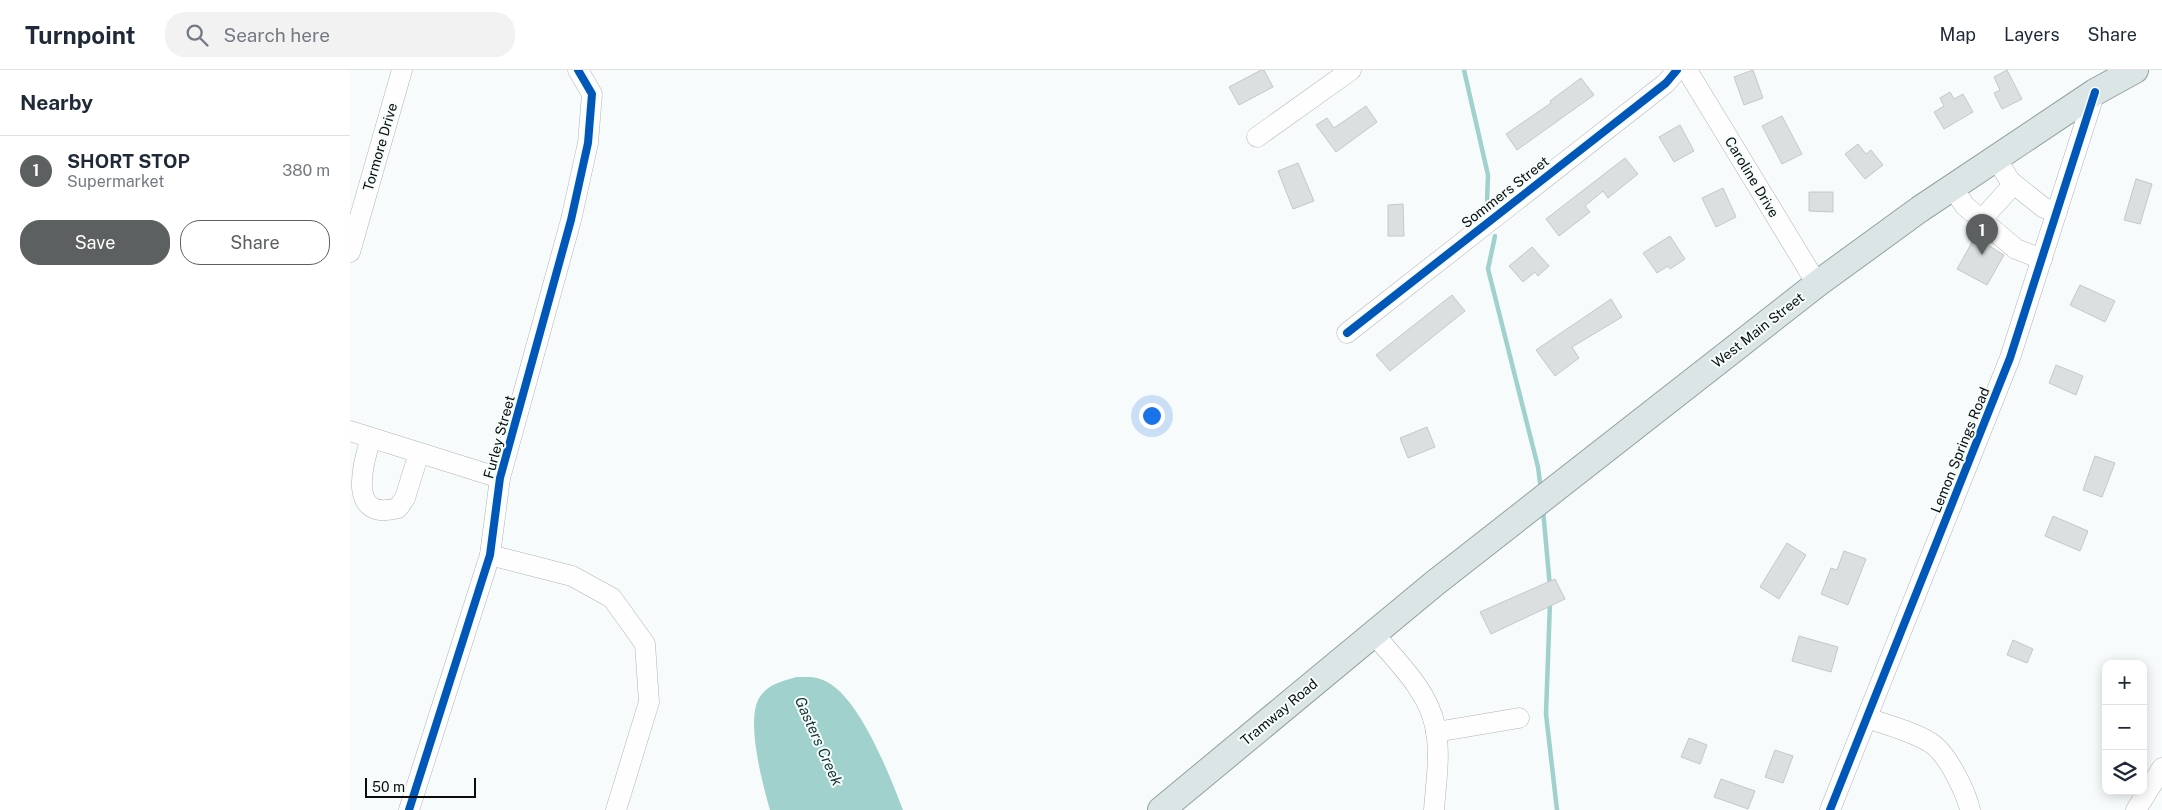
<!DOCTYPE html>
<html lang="en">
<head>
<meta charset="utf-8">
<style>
	:root { --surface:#fff; --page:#f2f2f3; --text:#1f2937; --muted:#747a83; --line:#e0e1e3; --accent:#5d6060 }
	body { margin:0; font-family:"Public Sans",sans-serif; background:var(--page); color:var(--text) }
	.controls { position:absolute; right:15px; bottom:15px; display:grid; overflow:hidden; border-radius:10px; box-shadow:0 2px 12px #0003 }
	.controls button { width:45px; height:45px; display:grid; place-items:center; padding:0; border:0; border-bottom:1px solid var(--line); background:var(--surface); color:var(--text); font:25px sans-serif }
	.scale { position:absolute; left:15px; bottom:12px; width:111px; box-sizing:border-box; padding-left:5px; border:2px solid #0a0d0c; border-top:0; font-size:14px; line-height:18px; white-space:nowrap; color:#0a0d0c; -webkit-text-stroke:4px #f5fdfc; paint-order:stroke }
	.you { position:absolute; left:801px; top:345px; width:18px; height:18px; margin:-12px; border:4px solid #fff; border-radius:50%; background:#1a73e8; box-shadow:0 0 0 8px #1a73e833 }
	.badge { display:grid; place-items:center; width:32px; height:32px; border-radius:50%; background:var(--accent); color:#fff; font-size:16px; font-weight:700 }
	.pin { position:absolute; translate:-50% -41px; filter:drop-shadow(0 1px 2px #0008) }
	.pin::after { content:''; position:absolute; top:26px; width:18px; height:15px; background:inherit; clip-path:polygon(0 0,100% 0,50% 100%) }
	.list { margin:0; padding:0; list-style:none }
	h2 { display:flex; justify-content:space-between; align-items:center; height:65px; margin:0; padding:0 20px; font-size:21px }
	h2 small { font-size:16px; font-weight:400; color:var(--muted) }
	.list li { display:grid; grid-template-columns:32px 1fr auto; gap:15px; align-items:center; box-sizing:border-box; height:70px; padding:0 20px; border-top:1px solid var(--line) }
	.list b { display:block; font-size:19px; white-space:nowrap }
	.list p { margin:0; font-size:16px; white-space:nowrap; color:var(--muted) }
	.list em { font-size:16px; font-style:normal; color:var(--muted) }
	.actions { display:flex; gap:10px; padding:15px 20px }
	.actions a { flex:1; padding:11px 0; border:1px solid var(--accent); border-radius:20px; text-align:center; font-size:18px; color:var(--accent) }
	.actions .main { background:var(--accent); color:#fff }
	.icon { flex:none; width:28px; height:28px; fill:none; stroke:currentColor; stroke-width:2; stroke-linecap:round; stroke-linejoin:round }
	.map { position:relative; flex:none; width:1812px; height:740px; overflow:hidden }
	header { display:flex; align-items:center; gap:30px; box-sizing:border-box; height:70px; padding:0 25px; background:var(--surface); border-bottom:1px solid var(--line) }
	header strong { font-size:24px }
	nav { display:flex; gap:28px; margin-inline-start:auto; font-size:18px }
	.search { width:350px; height:45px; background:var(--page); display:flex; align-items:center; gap:12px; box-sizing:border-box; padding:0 18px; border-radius:20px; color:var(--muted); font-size:19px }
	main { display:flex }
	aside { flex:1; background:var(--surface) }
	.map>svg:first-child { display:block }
	.water { fill:#a0d1cd }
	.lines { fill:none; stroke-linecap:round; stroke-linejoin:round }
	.stream { stroke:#a0d1cd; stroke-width:4.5 }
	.building { fill:#dcdfdf; stroke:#c5c8c8 }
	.minor-casing { stroke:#b1b5b4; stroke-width:21 }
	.major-casing { stroke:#91a2a1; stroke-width:28 }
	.minor { stroke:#fefefe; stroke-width:20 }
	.major { stroke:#dce5e5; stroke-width:26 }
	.cycleway-casing { stroke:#f5fdfc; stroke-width:11 }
	.cycleway { stroke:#0057b8; stroke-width:8 }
	.labels { text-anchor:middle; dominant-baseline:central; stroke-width:4; stroke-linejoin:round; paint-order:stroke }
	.street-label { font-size:14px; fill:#0a0d0c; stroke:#f5fdfc }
	.water-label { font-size:15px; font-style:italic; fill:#133633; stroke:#f5fdfc }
</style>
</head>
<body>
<header>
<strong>Turnpoint</strong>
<div class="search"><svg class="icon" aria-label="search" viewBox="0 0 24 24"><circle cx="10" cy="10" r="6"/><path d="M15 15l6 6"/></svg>Search here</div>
<nav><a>Map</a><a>Layers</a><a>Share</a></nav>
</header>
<main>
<aside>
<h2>Nearby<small></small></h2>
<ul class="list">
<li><span class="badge">1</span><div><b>SHORT STOP</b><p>Supermarket</p></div><em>380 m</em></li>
</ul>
<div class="actions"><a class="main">Save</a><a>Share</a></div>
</aside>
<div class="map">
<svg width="1812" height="740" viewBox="0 0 1812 740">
	<rect width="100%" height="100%" fill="#f7fbfb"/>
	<path class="water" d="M446,607c9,0 19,-1 27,3 35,13 67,96 80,130h-133c-7,-25 -27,-96 -8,-116 9,-11 22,-13 34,-17z"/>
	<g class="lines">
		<g class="stream">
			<path d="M1114,0l24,105 -1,28"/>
			<path d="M1145,166l-7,33 50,198 3,23"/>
			<path d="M1193,440l7,77"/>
			<path d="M1200,532l-4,112 11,96"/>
		</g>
	</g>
	<g class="building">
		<path d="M911,0h3l9,17 -34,18 -10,-18z"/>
		<path d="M1403,0l10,28 -19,7 -10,-28z"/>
		<path d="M1657,0l15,29 -20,10 -8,-16 6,-3 -6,-13z"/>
		<path d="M1231,8l13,17 -77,55 -11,-16 45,-31 -1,-2z"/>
		<path d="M1600,22l4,7 9,-5 10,18 -29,17 -10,-17 10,-6 -4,-8z"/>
		<path d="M1016,36l11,16 -41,30 -20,-27 11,-7 7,10z"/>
		<path d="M1432,46l20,38 -20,10 -20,-38z"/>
		<path d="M1330,55l14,26 -20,11 -15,-25z"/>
		<path d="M1508,74l8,10 5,-4 12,15 -18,14 -20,-25z"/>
		<path d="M1275,88l13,16 -30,24 -5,-7 -18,15 5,6 -31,24 -13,-17z"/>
		<path d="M948,93l16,38 -21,8 -15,-38z"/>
		<path d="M1786,109l16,5 -12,40 -16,-4z"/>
		<path d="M1373,118l13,29 -20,10 -14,-29z"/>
		<path d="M1459,122h24v20l-24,-1z"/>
		<path d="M1053,134l1,32h-16v-31z"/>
		<path d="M1320,166l15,23 -15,10 -2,-3 -11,7 -14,-20z"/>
		<path d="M1625,167l29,18 -17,30 -30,-16z"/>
		<path d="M1182,177l17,19 -11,10 -3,-4 -12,10 -14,-16z"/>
		<path d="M1730,215l35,16 -10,21 -35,-17z"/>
		<path d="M1102,225l13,16 -75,60 -14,-16z"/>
		<path d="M1261,229l11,18 -50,30 7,11 -24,18 -19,-26z"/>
		<path d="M1706,295l27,11 -7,19 -27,-12z"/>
		<path d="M1077,357l8,20 -27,11 -8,-20z"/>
		<path d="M1745,386l20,7 -13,34 -19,-7z"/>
		<path d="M1703,446l35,15 -8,20 -35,-15z"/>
		<path d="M1437,473l19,12 -27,44 -19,-12z"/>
		<path d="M1494,481l22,8 -18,46 -27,-11 10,-26 6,2z"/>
		<path d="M1205,509l10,20 -74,35 -11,-22z"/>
		<path d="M1449,566l39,11 -7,25 -39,-11z"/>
		<path d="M1663,570l20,9 -6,14 -20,-8z"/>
		<path d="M1339,668l18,7 -7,19 -19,-7z"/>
		<path d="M1425,680l18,6 -10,27 -18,-6z"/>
		<path d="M1371,709l34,12 -7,18 -34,-12z"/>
	</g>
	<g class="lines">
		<defs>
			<g id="minor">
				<path d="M1337,0l130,214"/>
				<path d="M907,67l94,-67"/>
				<path d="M1646,88l14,23 34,27 13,4"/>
				<path d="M1602,117l13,19 51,43 26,10"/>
				<path d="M1631,150l33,-36"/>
				<path d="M0,182l52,-182"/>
				<path d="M997,263l319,-250 11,-13"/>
				<path d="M0,361l150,47"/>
				<path d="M21,368c-11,34 -21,83 27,70l7,-10 14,-45"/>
				<path d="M140,485l82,21 40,22 33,46 4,58 -33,108"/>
				<path d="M1024,564c22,27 54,56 61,92 6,27 1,56 -1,84"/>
				<path d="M1517,648c18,6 54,16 68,28 14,12 31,46 35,64"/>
				<path d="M1086,662l83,-14"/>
				<path d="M59,740l81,-255 10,-77 71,-258 17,-77 4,-49 -14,-24"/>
				<path d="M1480,740l180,-452 85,-266"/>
				<path d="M1786,740l26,-42"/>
			</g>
			<path id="major" d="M811,740l274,-227 382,-299 103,-75 175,-117 40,-22"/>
		</defs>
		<use href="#minor" class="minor-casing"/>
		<use href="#major" class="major-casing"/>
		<use href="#minor" class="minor"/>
		<use href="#major" class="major"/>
		<defs>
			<g id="cycleway">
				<path d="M997,263l319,-250 11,-13"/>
				<path d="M59,740l81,-255 10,-77 71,-258 17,-77 4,-49 -14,-24"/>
				<path d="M1480,740l180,-452 85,-266"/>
			</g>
		</defs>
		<use href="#cycleway" class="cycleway-casing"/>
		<use href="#cycleway" class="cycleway"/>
	</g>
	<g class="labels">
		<g class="street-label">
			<text transform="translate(30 77) rotate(-74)">Tormore Drive</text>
			<text transform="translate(1402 107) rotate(59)">Caroline Drive</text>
			<text transform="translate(1155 122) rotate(-38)">Sommers Street</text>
			<text transform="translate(1408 260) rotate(-38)">West Main Street</text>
			<text transform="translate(149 367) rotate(-75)">Furley Street</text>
			<text transform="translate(1610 380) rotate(-68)">Lemon Springs Road</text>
			<text transform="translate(929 642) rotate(-40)">Tramway Road</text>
		</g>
		<g class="water-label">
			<text transform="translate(469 671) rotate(66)">Gasters Creek</text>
		</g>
	</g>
</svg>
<div class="controls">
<button>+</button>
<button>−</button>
<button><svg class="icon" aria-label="layers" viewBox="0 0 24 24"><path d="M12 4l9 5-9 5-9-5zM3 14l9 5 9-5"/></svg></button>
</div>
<div class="scale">50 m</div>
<div class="you"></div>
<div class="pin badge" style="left:1632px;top:185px">1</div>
</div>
</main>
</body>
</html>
